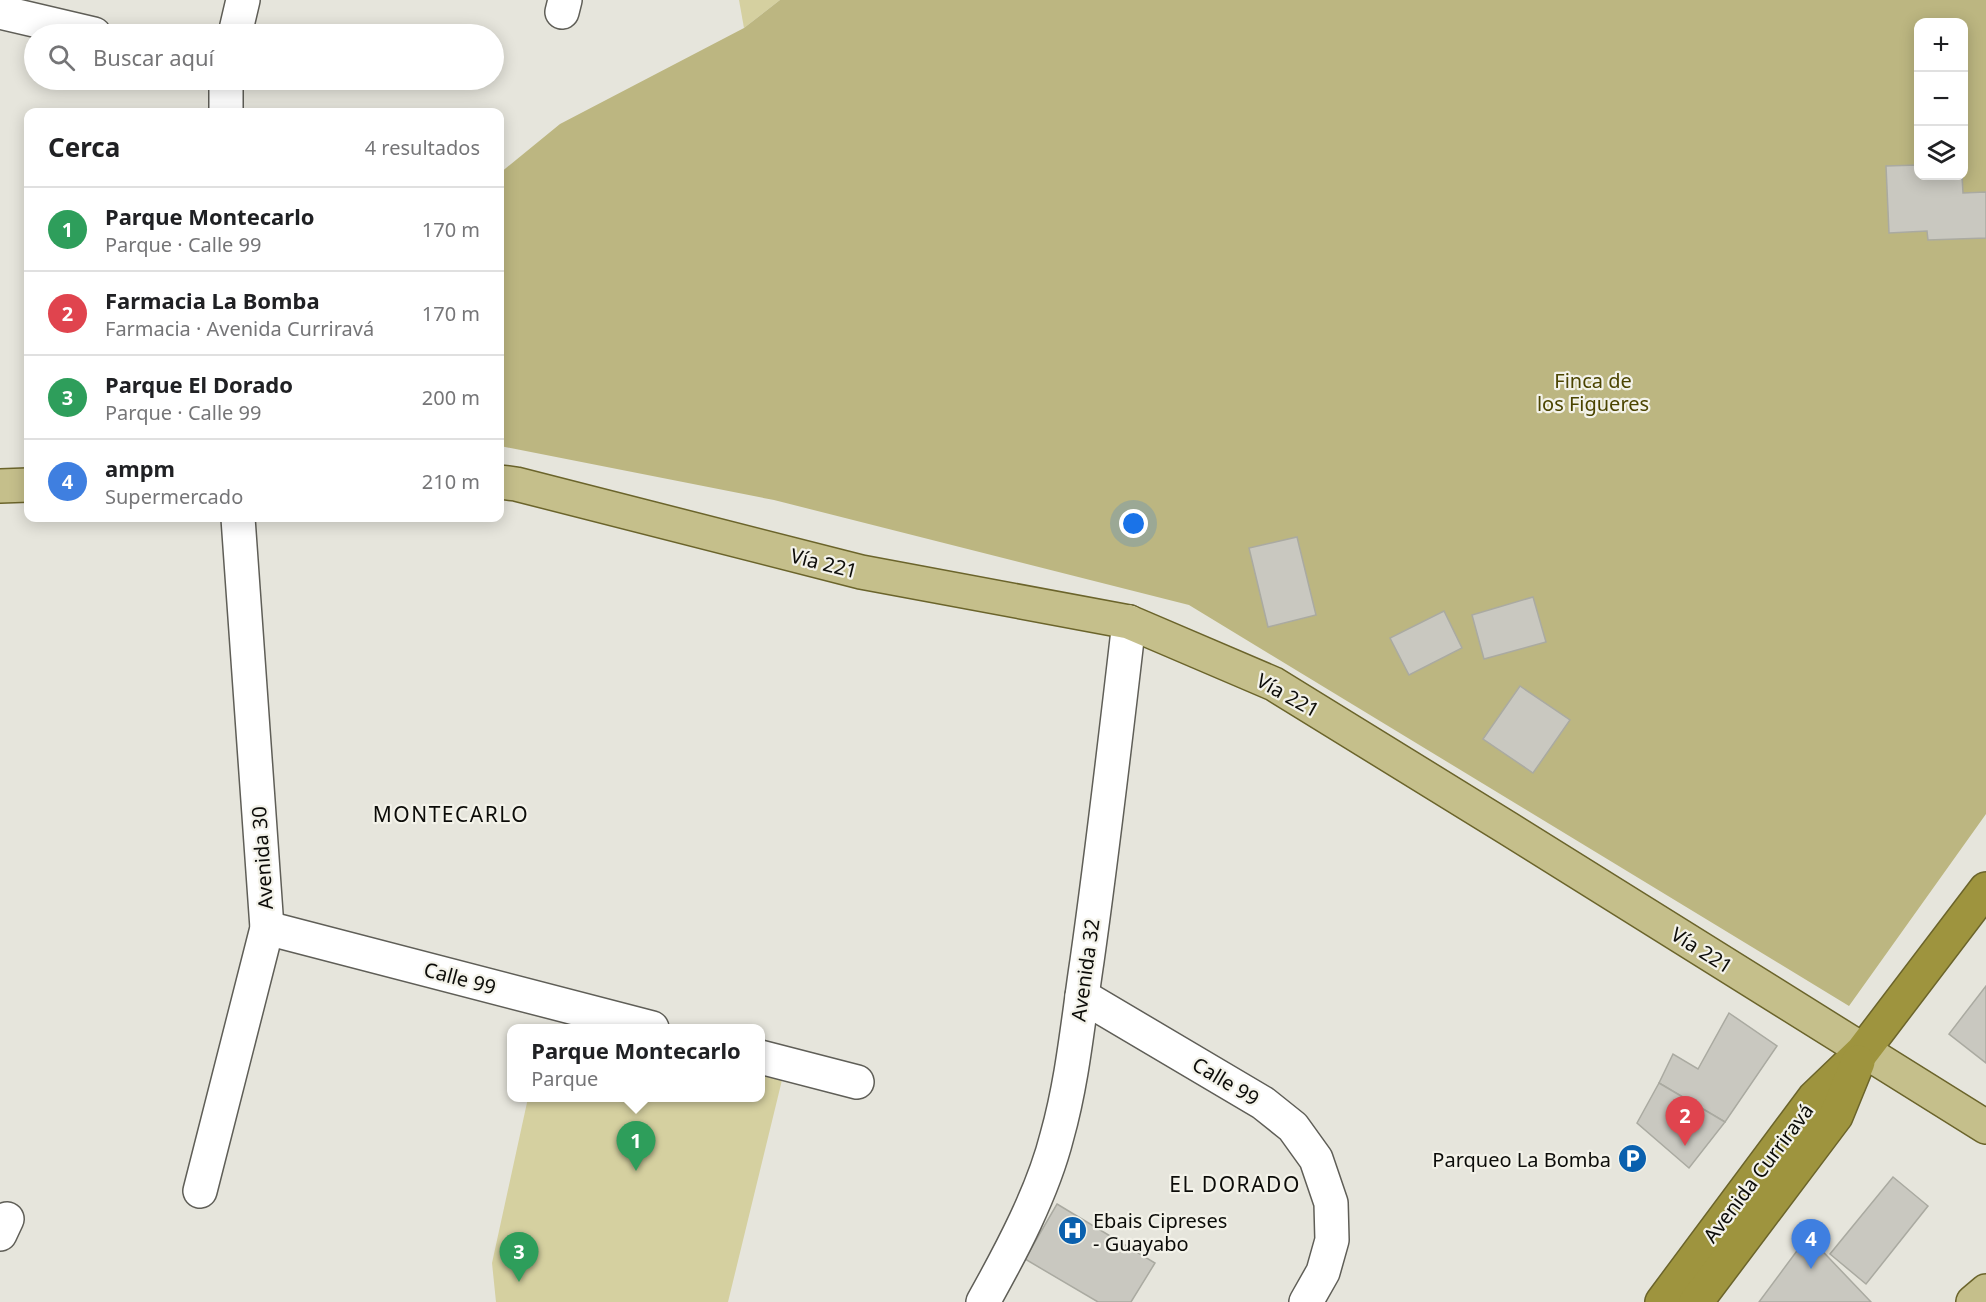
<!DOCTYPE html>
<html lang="es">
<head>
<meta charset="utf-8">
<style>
	:root { --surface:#fff; --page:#f2f2f2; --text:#202124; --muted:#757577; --line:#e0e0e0; --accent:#0a60ae }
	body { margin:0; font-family:"Noto Sans",sans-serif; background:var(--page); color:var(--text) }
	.controls { position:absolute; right:18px; top:18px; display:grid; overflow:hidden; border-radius:12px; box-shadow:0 3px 15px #0003 }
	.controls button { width:54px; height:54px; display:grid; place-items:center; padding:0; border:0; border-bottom:2px solid var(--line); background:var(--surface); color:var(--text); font:30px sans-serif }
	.you { position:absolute; left:1134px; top:524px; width:21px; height:21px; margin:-15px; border:4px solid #fff; border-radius:50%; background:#1a73e8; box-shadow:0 0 0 9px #1a73e833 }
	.badge { display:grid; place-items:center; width:39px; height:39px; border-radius:50%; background:var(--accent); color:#fff; font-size:20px; font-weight:700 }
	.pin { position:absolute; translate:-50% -50px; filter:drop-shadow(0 2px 3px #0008) }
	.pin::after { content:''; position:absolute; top:32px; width:21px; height:18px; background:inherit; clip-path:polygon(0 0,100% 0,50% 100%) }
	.popup { position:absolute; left:507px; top:1024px; width:258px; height:78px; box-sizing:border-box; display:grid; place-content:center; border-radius:12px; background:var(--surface); filter:drop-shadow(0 2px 4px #0005); font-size:20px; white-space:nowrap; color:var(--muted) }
	.popup b { font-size:22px; color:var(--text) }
	.popup::after { content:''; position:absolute; left:50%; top:100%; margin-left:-12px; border:12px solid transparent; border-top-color:var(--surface) }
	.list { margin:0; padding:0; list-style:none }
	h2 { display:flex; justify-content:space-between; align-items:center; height:78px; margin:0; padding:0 24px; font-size:26px }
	h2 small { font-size:20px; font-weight:400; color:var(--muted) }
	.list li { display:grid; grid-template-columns:39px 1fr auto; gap:18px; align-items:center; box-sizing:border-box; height:84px; padding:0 24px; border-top:2px solid var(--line) }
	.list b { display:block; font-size:22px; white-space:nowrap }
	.list p { margin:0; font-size:20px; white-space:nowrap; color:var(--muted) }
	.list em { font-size:20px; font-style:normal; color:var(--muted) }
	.icon { flex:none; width:33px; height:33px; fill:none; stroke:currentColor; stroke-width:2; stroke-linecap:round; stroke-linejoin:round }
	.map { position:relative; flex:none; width:1986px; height:1302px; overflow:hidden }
	.search { position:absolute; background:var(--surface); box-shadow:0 3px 15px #0003; left:24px; top:24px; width:480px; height:66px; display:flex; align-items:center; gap:15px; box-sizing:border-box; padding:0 21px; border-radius:33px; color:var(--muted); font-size:22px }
	.panel { position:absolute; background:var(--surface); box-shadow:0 3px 15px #0003; left:24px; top:108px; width:480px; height:414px; border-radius:12px }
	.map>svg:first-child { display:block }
	.green { fill:#d5d0a0 }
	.forest { fill:#bcb681; fill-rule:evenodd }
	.building { fill:#c9c8c0; stroke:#aaaaa1; stroke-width:1.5 }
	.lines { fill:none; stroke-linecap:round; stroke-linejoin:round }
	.minor-casing { stroke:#5f5e57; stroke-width:36 }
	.major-casing { stroke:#6b642b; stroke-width:36 }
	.highway-casing { stroke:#6b642b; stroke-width:36 }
	.minor { stroke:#fff; stroke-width:33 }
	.major { stroke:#c5bf8b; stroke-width:33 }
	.highway { stroke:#9e943e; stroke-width:33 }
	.labels { text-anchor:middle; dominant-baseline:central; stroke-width:4.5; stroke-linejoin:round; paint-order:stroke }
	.park-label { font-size:20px; fill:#4b4400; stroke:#f3f2e9 }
	.street-label { font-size:20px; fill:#0c0c09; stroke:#f3f2e9 }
	.poi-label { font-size:20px; fill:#0c0c09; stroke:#f3f2e9; text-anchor:end }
	.neighbourhood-label { font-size:21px; letter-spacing:1.5px; fill:#0c0c09; stroke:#f3f2e9 }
</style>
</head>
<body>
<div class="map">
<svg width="1986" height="1302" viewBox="0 0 1986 1302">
	<rect width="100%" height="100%" fill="#e6e5dc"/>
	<g class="green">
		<path d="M739,0h41l-36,28z"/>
		<path d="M761,1074l21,6 -54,222h-232l-4,-39 36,-165h232z"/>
	</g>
	<path class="forest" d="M780,0h1206v814l-137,192 -660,-401 -415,-105 -274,-54v-273l60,-49 184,-96zM1918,22h46v154h-46z"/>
	<g class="building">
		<path d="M1918,165v11h44l1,17 23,-1v46l-58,2 -1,-9 -38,2 -3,-67z"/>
		<path d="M1297,537l19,78 -48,12 -19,-79z"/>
		<path d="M1533,597l13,45 -62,17 -12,-44z"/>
		<path d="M1444,611l18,37 -53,27 -19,-37z"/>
		<path d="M1520,686l50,34 -37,53 -50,-34z"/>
		<path d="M1986,986v77l-37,-29z"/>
		<path d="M1729,1013l48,33 -52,76 -66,-39 14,-29 25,15z"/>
		<path d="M1659,1083l66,39 -36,46 -52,-45z"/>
		<path d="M1893,1177l35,29 -62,78 -36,-30z"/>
		<path d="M1057,1204l98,59 -24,39h-33l-73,-43z"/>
		<path d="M1808,1236l63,66h-112z"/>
	</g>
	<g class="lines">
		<defs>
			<g id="minor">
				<path d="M0,12l94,22"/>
				<path d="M562,12l3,-12"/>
				<path d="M235,34l8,-34"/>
				<path d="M226,112v-32"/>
				<path d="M267,928l385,100"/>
				<path d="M1082,996l181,107 30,24 23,32 15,44 1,37 -9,32 -17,30"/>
				<path d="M760,1057l97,25"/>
				<path d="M200,1191l67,-263 -29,-410"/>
				<path d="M0,1234l7,-15"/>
				<path d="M983,1302c28,-50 60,-110 74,-166 16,-57 21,-116 30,-175 16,-113 29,-226 42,-339"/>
			</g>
			<g id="major">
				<path d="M500,482l16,2 345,88 268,50 145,62 235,145 477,298"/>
				<path d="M0,486l28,-1"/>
				<path d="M1973,1302l13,-11"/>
			</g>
			<g id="highway">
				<path d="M1662,1302l152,-204 48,-46 124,-163"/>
				<path d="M1696,1302l140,-186 22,-54"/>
			</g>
		</defs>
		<use href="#minor" class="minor-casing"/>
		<use href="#major" class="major-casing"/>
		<use href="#highway" class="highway-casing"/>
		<use href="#minor" class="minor"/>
		<use href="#major" class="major"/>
		<use href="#highway" class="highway"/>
	</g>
	<defs>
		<symbol id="parking-disc" viewBox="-11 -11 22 22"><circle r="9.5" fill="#0a60ae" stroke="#f3f2e9"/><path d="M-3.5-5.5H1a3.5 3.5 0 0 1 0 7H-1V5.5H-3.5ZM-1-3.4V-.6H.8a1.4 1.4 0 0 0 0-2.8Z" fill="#fff"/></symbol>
		<symbol id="hospital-disc" viewBox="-11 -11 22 22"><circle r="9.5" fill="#0a60ae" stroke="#f3f2e9"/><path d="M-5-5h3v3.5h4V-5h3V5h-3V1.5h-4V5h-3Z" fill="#fff"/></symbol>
	</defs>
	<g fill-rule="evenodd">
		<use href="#parking-disc" x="1616" y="1142" width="33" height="33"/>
		<use href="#hospital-disc" x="1056" y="1214" width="33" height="33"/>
	</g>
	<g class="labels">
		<g class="park-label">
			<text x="1593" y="380">Finca de<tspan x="1593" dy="23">los Figueres</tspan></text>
		</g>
		<g class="street-label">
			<text transform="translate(824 563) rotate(14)">Vía 221</text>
			<text transform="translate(1288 695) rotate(29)">Vía 221</text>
			<text transform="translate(262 858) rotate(-94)">Avenida 30</text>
			<text transform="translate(1702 950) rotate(32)">Vía 221</text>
			<text transform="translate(1085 970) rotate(-82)">Avenida 32</text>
			<text transform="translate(460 978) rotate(15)">Calle 99</text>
			<text transform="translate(1226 1081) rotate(31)">Calle 99</text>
			<text transform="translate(1758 1173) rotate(-53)">Avenida Curriravá</text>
		</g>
		<g class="poi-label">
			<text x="1611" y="1159">Parqueo La Bomba</text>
			<text x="1093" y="1220" text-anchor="start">Ebais Cipreses<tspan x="1093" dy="23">- Guayabo</tspan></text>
		</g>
		<g class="neighbourhood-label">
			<text x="451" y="814">MONTECARLO</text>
			<text x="1235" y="1184">EL DORADO</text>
		</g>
	</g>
</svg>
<div class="controls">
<button>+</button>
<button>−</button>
<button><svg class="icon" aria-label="layers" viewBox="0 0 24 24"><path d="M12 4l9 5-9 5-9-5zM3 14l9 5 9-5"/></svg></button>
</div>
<div class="you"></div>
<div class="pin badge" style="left:636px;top:1171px;background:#2e9e5b">1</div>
<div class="popup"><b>Parque Montecarlo</b>Parque</div>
<div class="pin badge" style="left:1685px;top:1146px;background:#e0444e">2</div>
<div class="pin badge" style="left:519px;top:1282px;background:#2e9e5b">3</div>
<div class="pin badge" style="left:1811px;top:1269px;background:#3f7fe0">4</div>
<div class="search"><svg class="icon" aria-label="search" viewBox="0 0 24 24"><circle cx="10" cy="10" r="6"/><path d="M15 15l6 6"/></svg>Buscar aquí</div>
<section class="panel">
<h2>Cerca<small>4 resultados</small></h2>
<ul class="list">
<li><span class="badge" style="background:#2e9e5b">1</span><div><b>Parque Montecarlo</b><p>Parque · Calle 99</p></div><em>170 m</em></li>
<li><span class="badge" style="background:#e0444e">2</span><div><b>Farmacia La Bomba</b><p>Farmacia · Avenida Curriravá</p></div><em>170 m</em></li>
<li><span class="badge" style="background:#2e9e5b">3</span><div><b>Parque El Dorado</b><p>Parque · Calle 99</p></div><em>200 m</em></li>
<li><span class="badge" style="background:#3f7fe0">4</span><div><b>ampm</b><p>Supermercado</p></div><em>210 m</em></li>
</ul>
</section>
</div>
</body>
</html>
